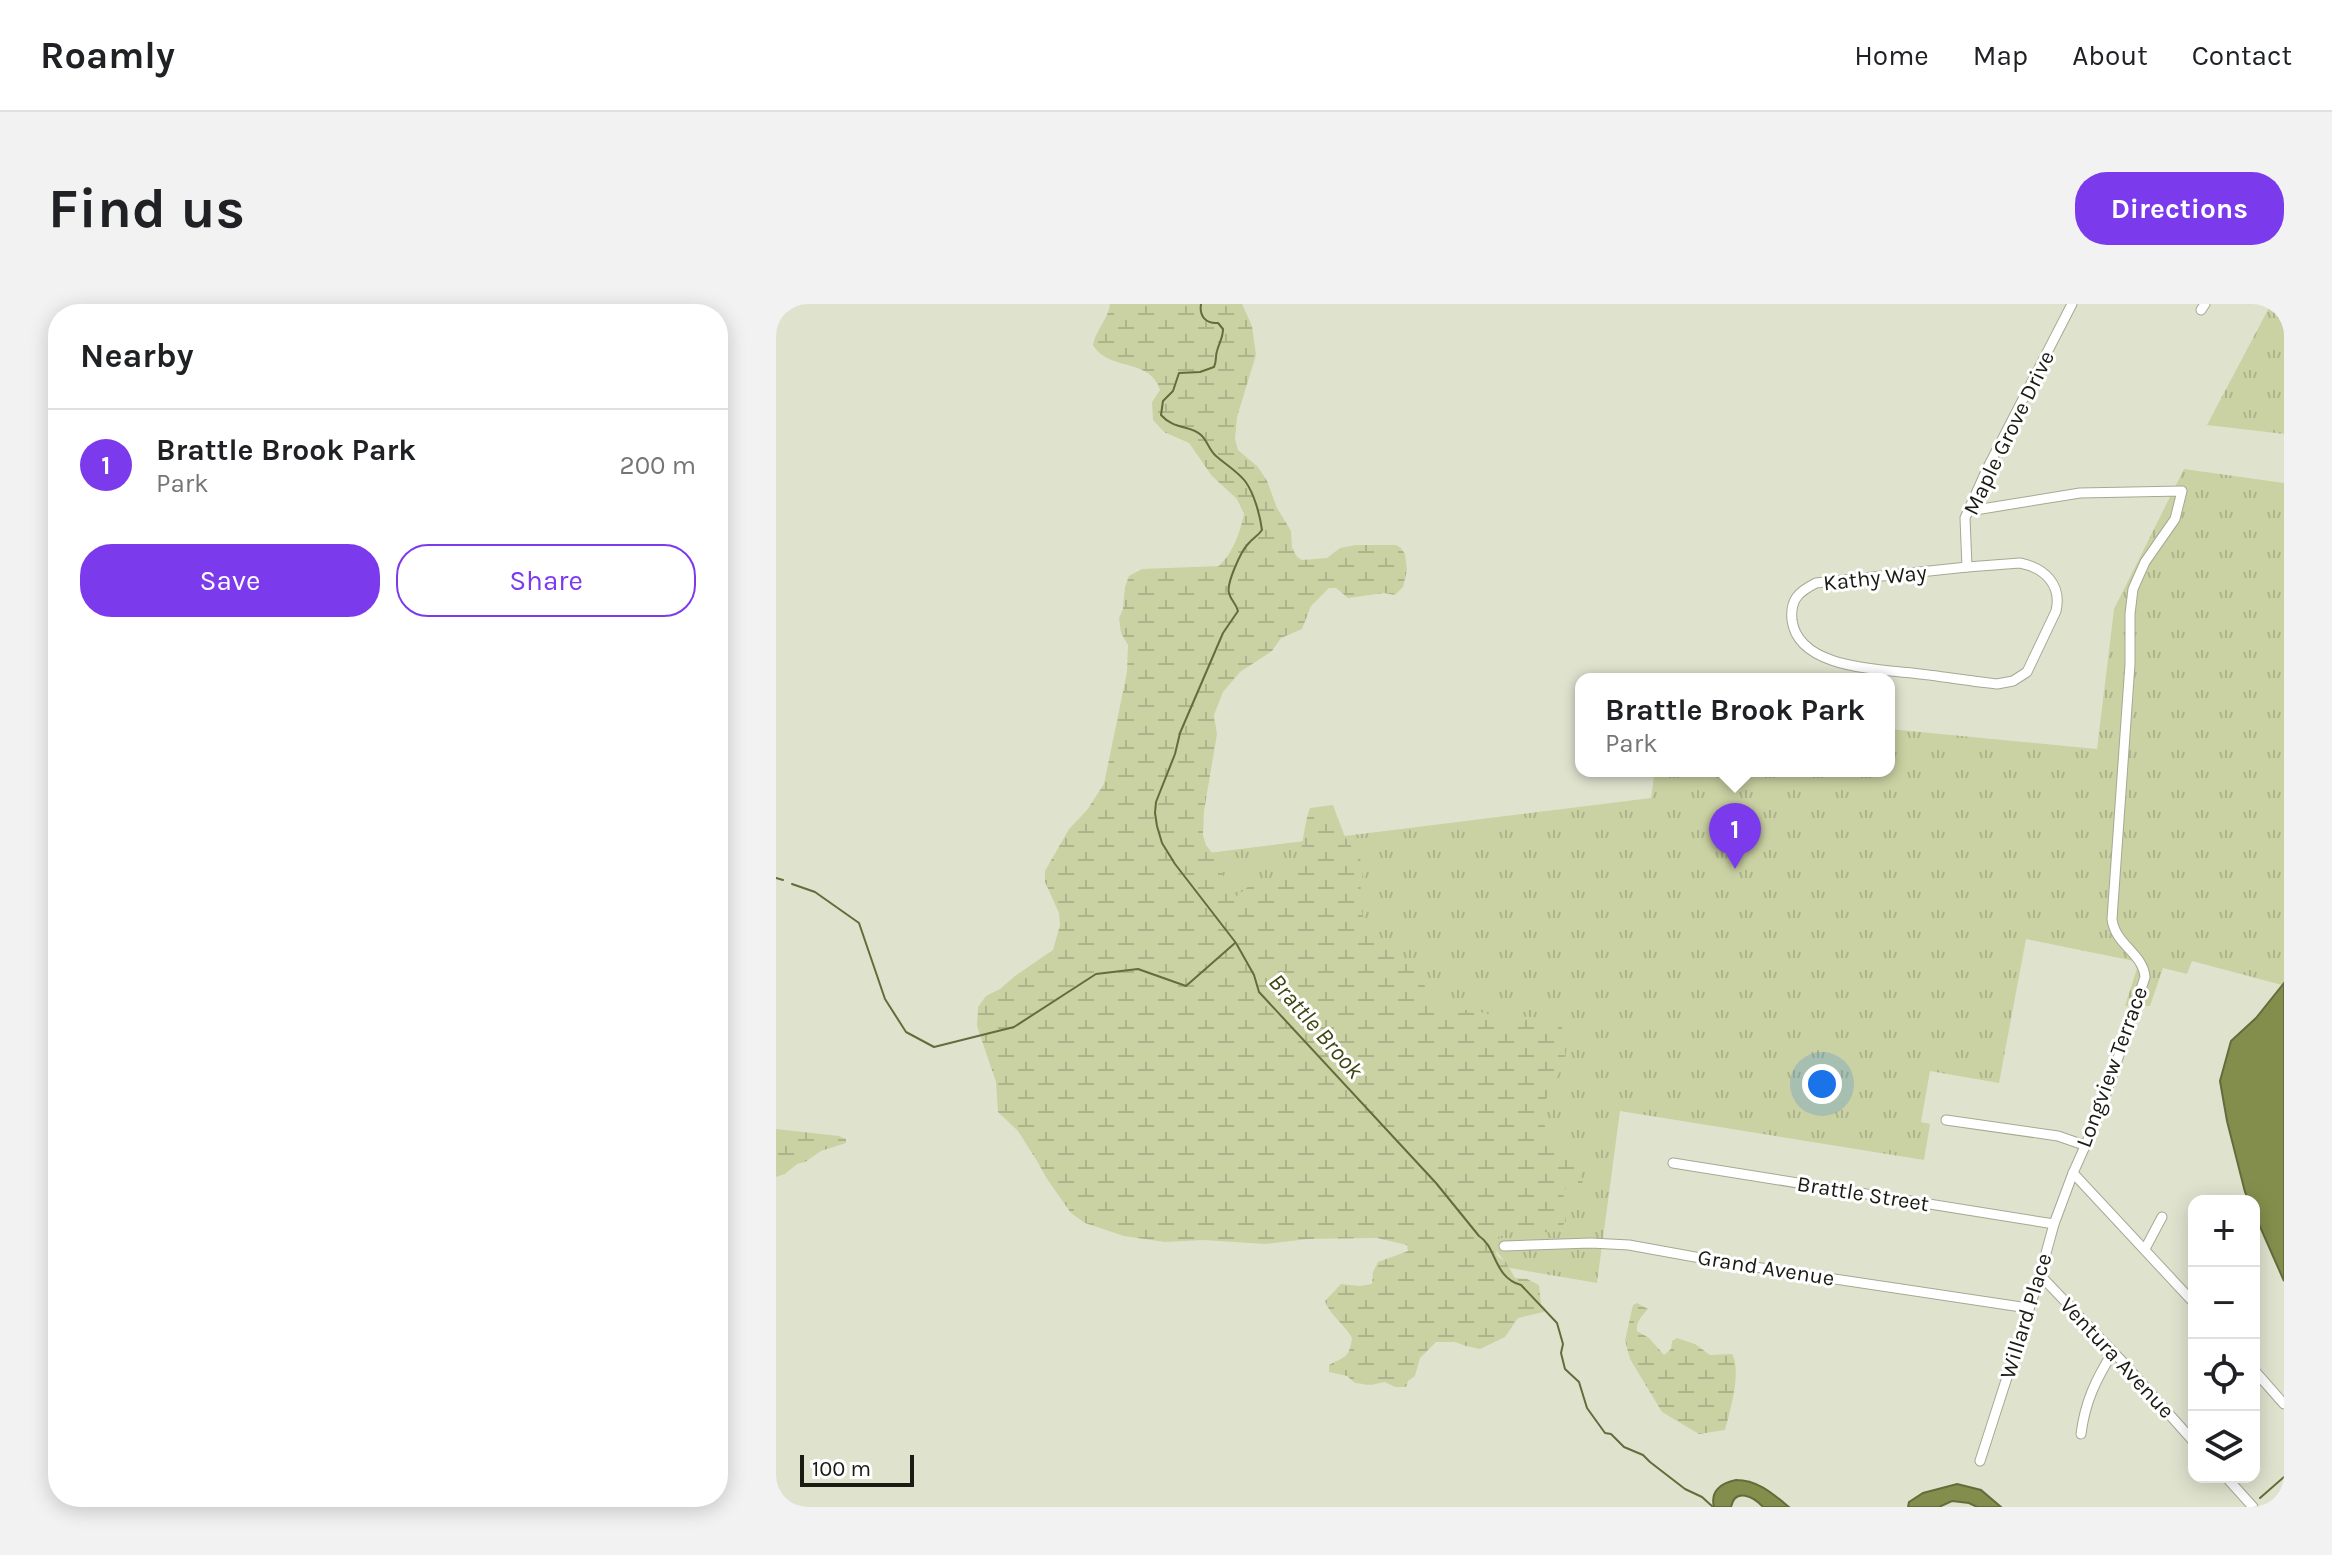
<!DOCTYPE html>
<html lang="en">
<head>
<meta charset="utf-8">
<style>
	:root { --surface:#fff; --page:#f2f2f2; --text:#202124; --muted:#757577; --line:#e0e0e0; --accent:#7c3aed }
	body { margin:0; font-family:Karla,sans-serif; background:var(--page); color:var(--text) }
	.controls { position:absolute; right:24px; bottom:24px; display:grid; overflow:hidden; border-radius:16px; box-shadow:0 4px 20px #0003 }
	.controls button { width:72px; height:72px; display:grid; place-items:center; padding:0; border:0; border-bottom:2px solid var(--line); background:var(--surface); color:var(--text); font:40px sans-serif }
	.scale { position:absolute; left:24px; bottom:20px; width:114px; box-sizing:border-box; padding-left:8px; border:4px solid #1a1c14; border-top:0; font-size:22px; line-height:28px; white-space:nowrap; color:#1a1c14; -webkit-text-stroke:6px #fff; paint-order:stroke }
	.you { position:absolute; left:1046px; top:780px; width:28px; height:28px; margin:-20px; border:6px solid #fff; border-radius:50%; background:#1a73e8; box-shadow:0 0 0 12px #1a73e833 }
	.badge { display:grid; place-items:center; width:52px; height:52px; border-radius:50%; background:var(--accent); color:#fff; font-size:26px; font-weight:700 }
	.pin { position:absolute; translate:-50% -66px; filter:drop-shadow(0 2px 4px #0008) }
	.pin::after { content:''; position:absolute; top:42px; width:28px; height:24px; background:inherit; clip-path:polygon(0 0,100% 0,50% 100%) }
	.popup { position:absolute; left:799px; top:369px; width:320px; height:104px; box-sizing:border-box; display:grid; place-content:center; border-radius:16px; background:var(--surface); filter:drop-shadow(0 2px 6px #0005); font-size:26px; white-space:nowrap; color:var(--muted) }
	.popup b { font-size:30px; color:var(--text) }
	.popup::after { content:''; position:absolute; left:50%; top:100%; margin-left:-16px; border:16px solid transparent; border-top-color:var(--surface) }
	.list { margin:0; padding:0; list-style:none }
	h2 { display:flex; justify-content:space-between; align-items:center; height:104px; margin:0; padding:0 32px; font-size:34px }
	h2 small { font-size:26px; font-weight:400; color:var(--muted) }
	.list li { display:grid; grid-template-columns:52px 1fr auto; gap:24px; align-items:center; box-sizing:border-box; height:112px; padding:0 32px; border-top:2px solid var(--line) }
	.list b { display:block; font-size:30px; white-space:nowrap }
	.list p { margin:0; font-size:26px; white-space:nowrap; color:var(--muted) }
	.list em { font-size:26px; font-style:normal; color:var(--muted) }
	.actions { display:flex; gap:16px; padding:24px 32px }
	.actions a { flex:1; padding:18px 0; border:2px solid var(--accent); border-radius:32px; text-align:center; font-size:28px; color:var(--accent) }
	.actions .main { background:var(--accent); color:#fff }
	.icon { flex:none; width:44px; height:44px; fill:none; stroke:currentColor; stroke-width:2; stroke-linecap:round; stroke-linejoin:round }
	.map { position:relative; flex:none; width:1508px; height:1203px; overflow:hidden; border-radius:32px }
	header { display:flex; align-items:center; gap:48px; box-sizing:border-box; height:112px; padding:0 40px; background:var(--surface); border-bottom:2px solid var(--line) }
	header strong { font-size:38px }
	nav { display:flex; gap:44px; margin-inline-start:auto; font-size:28px }
	.intro { display:flex; align-items:center; justify-content:space-between; box-sizing:border-box; height:192px; padding:0 48px }
	h1 { margin:0; font-size:56px }
	.button { padding:20px 36px; border-radius:32px; background:var(--accent); color:#fff; font-size:28px; font-weight:700 }
	main { display:flex; gap:48px; padding:0 48px }
	aside { flex:1; background:var(--surface); border-radius:32px; box-shadow:0 4px 20px #0003 }
	.map>svg:first-child { display:block }
	.grass { fill:url(#grass-tufts) }
	.wetland { fill:url(#wetland-marsh) }
	.water { fill:#848e4c; stroke:#646c3b; stroke-width:2 }
	.lines { fill:none; stroke-linecap:round; stroke-linejoin:round }
	.stream { stroke:#646c3b; stroke-width:2 }
	.street-casing { stroke:#a5a994; stroke-width:11 }
	.street { stroke:#fff; stroke-width:9 }
	.labels { text-anchor:middle; dominant-baseline:central; stroke-width:6; stroke-linejoin:round; paint-order:stroke }
	.street-label { font-size:22px; fill:#1a1c14; stroke:#fff }
	.water-label { font-size:24px; font-style:italic; fill:#404613; stroke:#fff }
</style>
</head>
<body>
<header>
<strong>Roamly</strong>
<nav><a>Home</a><a>Map</a><a>About</a><a>Contact</a></nav>
</header>
<div class="intro"><h1>Find us</h1><a class="button">Directions</a></div>
<main>
<aside>
<h2>Nearby<small></small></h2>
<ul class="list">
<li><span class="badge">1</span><div><b>Brattle Brook Park</b><p>Park</p></div><em>200 m</em></li>
</ul>
<div class="actions"><a class="main">Save</a><a>Share</a></div>
</aside>
<div class="map">
<svg width="1508" height="1203" viewBox="0 0 1508 1203">
	<defs>
		<pattern id="grass-tufts" width="24" height="20" patternUnits="userSpaceOnUse" patternTransform="scale(2)"><rect width="24" height="20" fill="#cad2a3"/><path d="M3 7l-1-3M5 7V3M7 7l1-3M15 17l-1-3M17 17v-4M19 17l1-3" fill="none" stroke="#adb48b"/></pattern>
		<pattern id="wetland-marsh" width="20" height="14" patternUnits="userSpaceOnUse" patternTransform="scale(2)"><rect width="20" height="14" fill="#cad2a3"/><path d="M1 5h8M5 5V1M11 12h8M15 12V8" fill="none" stroke="#adb48b"/></pattern>
	</defs>
	<rect width="100%" height="100%" fill="#dfe3ce"/>
	<g class="grass">
		<path d="M1495,0h13v130l-77,-9z"/>
		<path d="M1408,165l100,14v500l-2,2 -90,-24 -5,13 -24,-6 -13,38h-25l14,-44 -113,-23 -27,144 -69,-12 -9,51 9,2 -6,36 -304,-49 -23,172 -87,-15 -334,-411 475,-59 3,-21 28,-6h207v-42l208,20 17,-140z"/>
	</g>
	<g class="wetland">
		<path d="M334,0h132l10,22 4,29 -19,62 -2,22 3,11 20,17 9,14 10,27 14,23 1,16 5,10 5,3 25,-2 13,-10 16,-3h40l5,3 4,6 2,16 -4,17 -8,8 -11,-2 -36,5 -12,-10h-7l-18,18 -9,23 -21,9 -9,13 -32,21 -17,20 -9,23 3,19 -13,77 -1,24 3,10 16,21 3,23 8,10 22,-18c56,0 42,-37 55,-73l23,-3 12,32 16,24 2,10 -4,29 8,32 13,13 15,5 10,9 5,2 19,32 1,8 11,3 8,-1 12,8 15,-3 7,5 17,3 55,2c35,39 -21,73 -11,106 3,9 14,17 20,24l12,1 7,35 -2,3 -11,-2 -4,2 -4,15 4,19c-4,6 -8,11 -15,11 -19,2 -63,-10 -54,24l9,6 9,16 12,1 12,6 2,19 5,5 -2,3 -26,6 -13,19 -25,12 -14,-3 -11,-4h-19l-16,16 -5,18 -7,5 -2,6h-11l-10,-5 -14,3 -16,-2 -8,-7 -18,-4v-7c16,-9 20,-6 23,-27 -7,-13 -23,-24 -27,-37l16,-17 19,2 12,-2 1,-12 5,-10 30,-11 -1,-6 -30,-7 -69,1 -43,5 -62,-4 -38,2 -41,-6 -39,-13 -14,-10 -24,-34 -10,-18 -19,-30 -20,-19 -2,-30 -19,-56 1,-19 8,-11 14,-7 15,-13 38,-26 7,-25 -1,-12 -14,-31v-11l24,-42 18,-19 17,-26 23,-112 1,-27 -7,-12 -2,-15 4,-9 2,-22 4,-11 13,-7 77,-3c14,-13 21,-34 25,-52l-7,-15 -25,-23 -23,-33 -25,-11 -11,-12 -1,-18 8,-12c-10,-33 -51,-18 -67,-45 3,-16 15,-25 17,-41z"/>
		<path d="M0,825l63,7 7,3v4l-25,8 -16,11 -8,2 -12,10 -9,3z"/>
		<path d="M861,999l11,6c-6,7 -12,12 -11,22l12,7 15,17 7,-6 1,-8 5,-3 18,6 15,11 22,-1c10,16 -2,58 -7,76l-26,4 -37,-22 -32,-53 -5,-19 8,-35z"/>
	</g>
	<g class="water">
		<path d="M1508,679v298l-30,-68v-12h-5l-4,-9 -18,-71 -7,-40 11,-40 25,-23z"/>
		<path d="M960,1176c22,0 37,14 53,27h-26c-9,-10 -28,-20 -32,0h-17c-4,-16 7,-24 22,-27z"/>
		<path d="M1181,1180l24,6 20,17h-24l-8,-4 -17,-2 -13,6h-31l1,-5 14,-9z"/>
	</g>
	<g class="lines">
		<g class="stream">
			<path d="M425,0c-2,12 5,20 17,19l5,6c0,9 -4,14 -6,22 -2,6 0,10 -3,16l-14,5 -21,1 -6,18 -10,10 -2,14c13,15 30,10 40,20 6,5 8,15 15,21 9,8 21,15 29,25 9,12 15,34 17,49 -4,6 -9,8 -14,14 -7,7 -22,40 -19,49 2,8 7,10 9,18l-15,22 -43,100 -5,21 -19,48 -1,11 2,13 5,17 13,21 61,79 18,32 5,17 177,191 43,53c18,11 14,41 42,49l36,38 6,21 -2,9 4,16 14,13 8,26 18,25 6,1 13,13 19,8 7,7 35,27 17,8 11,10"/>
			<path d="M0,574l7,2"/>
			<path d="M16,580l23,8 44,31 26,76 21,33 28,15 80,-20 82,-53 42,-5 48,17 49,-43"/>
			<path d="M1484,1194l24,-21"/>
		</g>
		<defs>
			<g id="street">
				<path d="M1425,6l4,-6"/>
				<path d="M1193,207l111,-18 102,-2 -7,28 -30,43 -12,27 -3,25v50l-18,255c3,26 31,34 33,58l-46,138 -26,58 121,130"/>
				<path d="M1244,259c25,5 42,22 36,48l-29,61 -14,9 -16,3c-28,-3 -57,-8 -85,-11 -36,-4 -114,-5 -120,-53 -2,-20 6,-28 24,-37l151,-16z"/>
				<path d="M1191,263l-2,-49 22,-49 85,-165"/>
				<path d="M1170,816l112,16 26,9"/>
				<path d="M897,859l381,61"/>
				<path d="M728,942l87,-3 38,2 99,18 300,45"/>
				<path d="M1369,945l17,-32"/>
				<path d="M1264,971l79,83 75,84"/>
				<path d="M1478,1066l30,34"/>
				<path d="M1305,1130c4,-32 15,-55 32,-82"/>
				<path d="M1204,1157l60,-186 14,-51 19,-51"/>
				<path d="M1450,1173l27,30"/>
			</g>
		</defs>
		<use href="#street" class="street-casing"/>
		<use href="#street" class="street"/>
	</g>
	<g class="labels">
		<g class="street-label">
			<text transform="translate(1233 129) rotate(-64)">Maple Grove Drive</text>
			<text transform="translate(1099 274) rotate(-6)">Kathy Way</text>
			<text transform="translate(1336 763) rotate(-70)">Longview Terrace</text>
			<text transform="translate(1087 890) rotate(9)">Brattle Street</text>
			<text transform="translate(990 964) rotate(9)">Grand Avenue</text>
			<text transform="translate(1250 1012) rotate(-73)">Willard Place</text>
			<text transform="translate(1341 1054) rotate(47)">Ventura Avenue</text>
		</g>
		<g class="water-label">
			<text transform="translate(540 722) rotate(49)">Brattle Brook</text>
		</g>
	</g>
</svg>
<div class="controls">
<button>+</button>
<button>−</button>
<button><svg class="icon" aria-label="locate" viewBox="0 0 24 24"><circle cx="12" cy="12" r="6"/><path d="M12 2v4M12 18v4M2 12h4M18 12h4"/></svg></button>
<button><svg class="icon" aria-label="layers" viewBox="0 0 24 24"><path d="M12 4l9 5-9 5-9-5zM3 14l9 5 9-5"/></svg></button>
</div>
<div class="scale">100 m</div>
<div class="you"></div>
<div class="pin badge" style="left:959px;top:565px">1</div>
<div class="popup"><b>Brattle Brook Park</b>Park</div>
</div>
</main>
</body>
</html>
